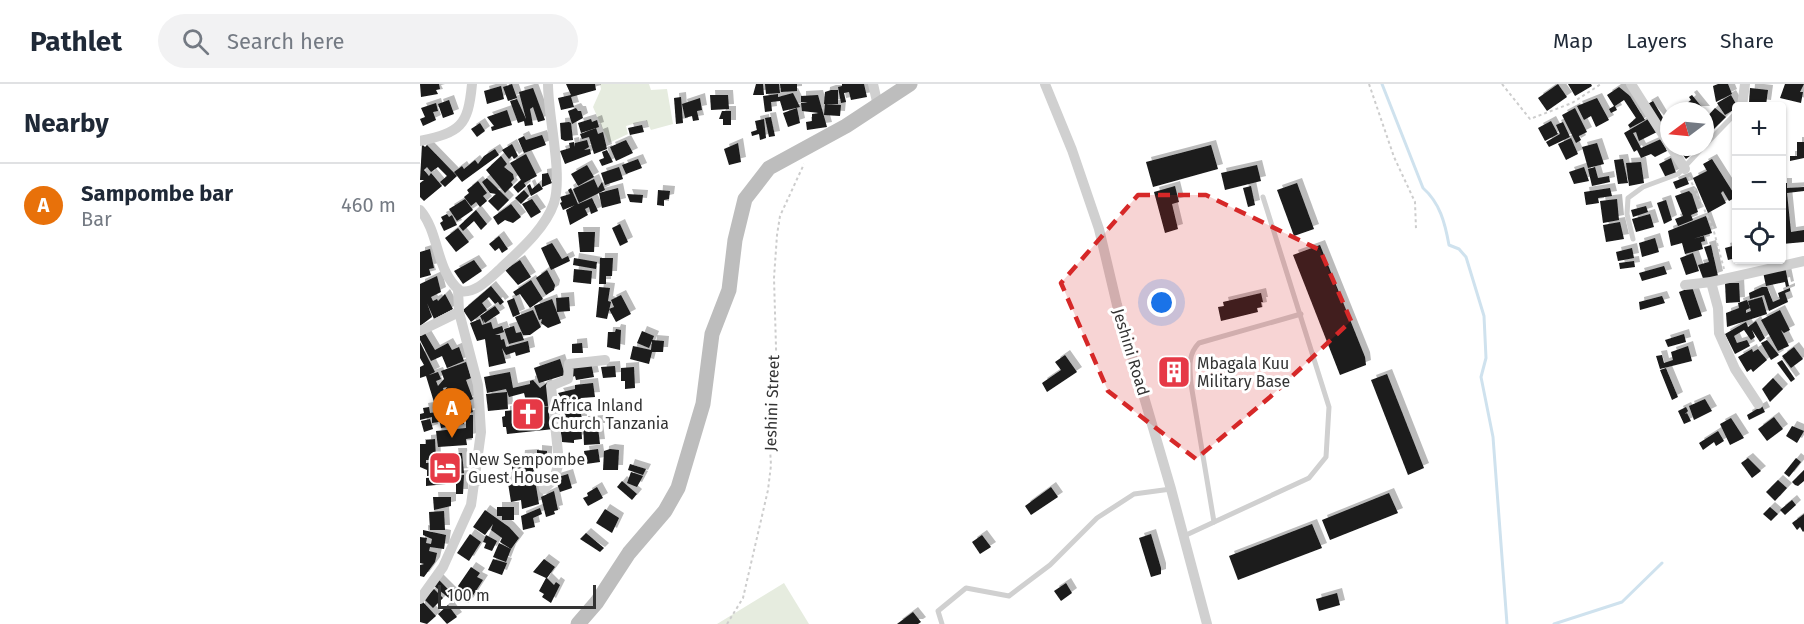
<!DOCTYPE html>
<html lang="en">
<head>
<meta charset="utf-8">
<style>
	:root { --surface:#fff; --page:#f2f2f3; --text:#1f2937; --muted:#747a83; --line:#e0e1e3; --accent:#e63946 }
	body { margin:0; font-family:"Fira Sans",sans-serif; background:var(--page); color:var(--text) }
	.controls { position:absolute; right:18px; top:18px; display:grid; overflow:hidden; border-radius:6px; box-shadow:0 2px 4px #0004 }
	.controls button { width:54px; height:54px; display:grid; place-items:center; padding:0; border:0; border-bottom:2px solid var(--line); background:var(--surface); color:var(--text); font:30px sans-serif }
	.compass { position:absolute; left:1240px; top:18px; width:54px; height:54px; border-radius:50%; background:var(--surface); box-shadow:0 2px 4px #0004; rotate:254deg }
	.scale { position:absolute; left:18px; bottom:15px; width:158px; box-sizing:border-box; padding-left:6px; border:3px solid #333; border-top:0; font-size:16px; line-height:21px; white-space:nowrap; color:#333; -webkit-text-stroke:4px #fff; paint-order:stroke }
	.you { position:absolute; left:742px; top:219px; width:21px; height:21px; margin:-15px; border:4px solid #fff; border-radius:50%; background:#1a73e8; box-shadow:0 0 0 9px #1a73e833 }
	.badge { display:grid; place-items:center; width:39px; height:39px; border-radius:50%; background:var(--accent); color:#fff; font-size:20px; font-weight:700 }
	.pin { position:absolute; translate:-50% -50px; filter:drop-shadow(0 2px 3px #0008) }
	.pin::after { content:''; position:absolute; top:32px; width:21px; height:18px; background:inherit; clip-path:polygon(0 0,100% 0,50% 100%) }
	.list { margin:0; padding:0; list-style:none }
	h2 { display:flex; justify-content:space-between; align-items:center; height:78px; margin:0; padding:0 24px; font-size:26px }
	h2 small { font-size:20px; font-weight:400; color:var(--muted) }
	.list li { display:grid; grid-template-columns:39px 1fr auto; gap:18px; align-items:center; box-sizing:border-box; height:84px; padding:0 24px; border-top:2px solid var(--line) }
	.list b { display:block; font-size:22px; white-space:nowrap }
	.list p { margin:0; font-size:20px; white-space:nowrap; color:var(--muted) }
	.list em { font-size:20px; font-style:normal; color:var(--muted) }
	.icon { flex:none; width:33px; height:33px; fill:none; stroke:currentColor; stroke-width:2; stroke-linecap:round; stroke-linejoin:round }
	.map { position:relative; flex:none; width:1384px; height:540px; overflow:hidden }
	header { display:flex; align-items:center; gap:36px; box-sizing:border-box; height:84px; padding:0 30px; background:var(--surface); border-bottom:2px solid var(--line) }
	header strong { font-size:28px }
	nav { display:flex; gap:33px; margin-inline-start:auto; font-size:21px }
	.search { width:420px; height:54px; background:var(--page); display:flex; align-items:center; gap:15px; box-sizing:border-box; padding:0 21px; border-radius:33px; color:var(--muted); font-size:22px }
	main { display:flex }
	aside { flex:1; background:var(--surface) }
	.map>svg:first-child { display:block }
	.green { fill:#e6ecdf }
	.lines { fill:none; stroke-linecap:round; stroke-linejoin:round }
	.stream { stroke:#cfe2ee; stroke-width:3 }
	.building { fill:#1a1a1a; filter:url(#shadow) }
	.path { stroke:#cdcdcd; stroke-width:2; stroke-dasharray:3 3; stroke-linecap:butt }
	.lane { stroke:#d0d0d0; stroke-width:5 }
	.street { stroke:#d0d0d0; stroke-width:10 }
	.secondary { stroke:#bdbdbd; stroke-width:15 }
	.marked { fill:#d62828; fill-opacity:0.2; stroke:#d62828; stroke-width:4.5; stroke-dasharray:12 8; stroke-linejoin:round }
	.labels { text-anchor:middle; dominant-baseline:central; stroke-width:6; stroke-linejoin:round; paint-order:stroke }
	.street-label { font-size:16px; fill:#333; stroke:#fff }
	.poi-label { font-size:16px; fill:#333; stroke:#fff; text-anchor:start }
</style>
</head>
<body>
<header>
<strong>Pathlet</strong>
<div class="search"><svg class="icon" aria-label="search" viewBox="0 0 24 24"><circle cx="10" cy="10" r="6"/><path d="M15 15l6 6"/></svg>Search here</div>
<nav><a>Map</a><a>Layers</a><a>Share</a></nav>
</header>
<main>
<aside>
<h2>Nearby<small></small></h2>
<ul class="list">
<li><span class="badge" style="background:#e8710a">A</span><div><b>Sampombe bar</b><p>Bar</p></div><em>460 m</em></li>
</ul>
</aside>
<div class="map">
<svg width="1384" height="540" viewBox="0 0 1384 540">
	<defs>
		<filter id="shadow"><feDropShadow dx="5" dy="-5" stdDeviation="0" flood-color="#0004"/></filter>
	</defs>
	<rect width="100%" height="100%" fill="#fff"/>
	<g class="green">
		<path d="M180,0h49l2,6 16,-1 6,35 -22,6 -5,-10 -20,6 2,8 -19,9 -16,-36 8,-18z"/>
		<path d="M364,499l25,41h-92z"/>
	</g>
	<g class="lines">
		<g class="stream">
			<path d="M962,0l41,104c17,15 22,35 26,57l10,4 7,8 18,59 2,42 -5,19 12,60 14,187"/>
			<path d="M1134,540l68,-22 40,-39"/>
		</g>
	</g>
	<g class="building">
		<path d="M0,0h19l1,5 -4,1 2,4 -17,3z"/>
		<path d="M92,0l5,14 -9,3 -5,-14z"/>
		<path d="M146,0h29l1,6 -25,7 3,10 -13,3 -3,-12 13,-3z"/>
		<path d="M336,0h7l1,11h-11z"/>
		<path d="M345,0h14l1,9 -14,1z"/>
		<path d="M360,0h17v7l-16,1z"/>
		<path d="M422,0h22l3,13 -16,3 -2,-8 -5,1 2,9 -5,1 -3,-16 4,-1z"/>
		<path d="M1138,0l9,13 -20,14 -9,-13z"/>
		<path d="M1148,0h23l1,2 -17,10z"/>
		<path d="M1298,0h10l4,10 -16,8 -3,-16z"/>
		<path d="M1365,0h19l-4,8h3l-2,11 -21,-5z"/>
		<path d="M81,2l3,13 -17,5 -3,-13z"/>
		<path d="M1199,3l11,9 15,24 -15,8 -2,-3 8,-7 -12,-18 -9,6 2,4 -6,3 -2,-4 5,-3 -7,-11z"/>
		<path d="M113,4l12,32 -7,2 -5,-15 -3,2 3,16 -8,1 -1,-5 -6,2 -8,-22 7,-2 9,20 -7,-27z"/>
		<path d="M1330,4l18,2 -2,15 -17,-2z"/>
		<path d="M411,6h7v14h-14l1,-12z"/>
		<path d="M373,9l7,14 -17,4 -3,-10 -9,1 1,9 -7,1 -2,-16 15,-2v3z"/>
		<path d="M290,11h18l1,14 -18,1z"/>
		<path d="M398,11l9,32 -20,3 -1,-8 6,-1v-7l7,-1 -17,-2 -1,-8 7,-1h-7v-6z"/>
		<path d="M1272,11l13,16h-18l-4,-4 8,-7 -2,-3z"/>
		<path d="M1311,11l5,9 -3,2 2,3 -10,6 -8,-12z"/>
		<path d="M261,13l2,26 -7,1 -2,-26z"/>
		<path d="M280,14l2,12 -5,1 2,9 -6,1 -1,-5 -7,2 -3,-14z"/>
		<path d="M1177,14l12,22 -13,7 -5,-11 -7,4 -7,-14z"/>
		<path d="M29,16l5,14 -11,4 -5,-14z"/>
		<path d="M1233,17l12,20 -3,3 -16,-19z"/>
		<path d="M16,19l2,8 -5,1 3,8 -13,6 -3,-7 5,-2 -4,-9z"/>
		<path d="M405,20l16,1 -1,11 -16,-1z"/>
		<path d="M156,24l2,3h3l2,7 -11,6 -4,-13z"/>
		<path d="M377,24l3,15 -12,4 -5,-14z"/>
		<path d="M1155,24l12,24 -8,4 2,4 -5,3 -14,-28z"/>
		<path d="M1295,24l11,9 -12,12 -9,-10z"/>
		<path d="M87,26l5,15 -20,6 -1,-4 3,-1 -7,-9z"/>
		<path d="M302,27h9v14h-8v-6h-4z"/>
		<path d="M351,33l4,19 -6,1 -4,-19z"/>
		<path d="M1230,34l7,14 -18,9 -3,-9 -3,1 8,15 20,-9 6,12 -12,6 -4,-3 -10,4 -4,-8 -3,2 -10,-19z"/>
		<path d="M171,35l1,3 5,-2 2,7 -18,6 -3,-10z"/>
		<path d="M344,35l2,19 -6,2 -1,-6 -7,2 -1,-4 6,-2 -2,-9z"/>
		<path d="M1131,37l7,13 -13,7 -7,-13z"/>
		<path d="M149,38l2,1 2,17 -8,1 -4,-2 -1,-16z"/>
		<path d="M1143,38l7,15 -21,10 -3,-5 14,-8 -4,-9z"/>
		<path d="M60,39l5,8 -8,6 -6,-8z"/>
		<path d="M222,41l2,7 -14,3 -2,-7z"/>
		<path d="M176,44l2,6 5,-2 4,17 -13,5 -5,-17 -7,2 -2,-5z"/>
		<path d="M122,51l4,10 -22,8 -6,-14 6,-3 2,4z"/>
		<path d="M1151,54l7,16 -12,6 -8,-16z"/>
		<path d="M167,56l2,7 -5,3 6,-1 1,5 -26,10 -5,-13 10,-3 -1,-5 5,-1 1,5v-4z"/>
		<path d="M206,56l7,13 -17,8 -6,-14z"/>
		<path d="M1377,58h7v16l-14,3v-5h7z"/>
		<path d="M318,59l3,19 -12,3 -5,-16z"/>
		<path d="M1177,59l7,21 -16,4 -6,-21z"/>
		<path d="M2,60l3,3 2,-2 30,31 -12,11 -5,-5 7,-6 -9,-9 -7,5 -4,-5 -3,3 5,6 2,-3 11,13 -18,15 -4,-4v-14l4,-3h-4z"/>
		<path d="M92,60l6,12 -4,3 -2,-3 -3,3 -7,-9z"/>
		<path d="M791,61l7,24 -65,18 -7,-25z"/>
		<path d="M1257,63h15l3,5 -9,7z"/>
		<path d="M75,65l4,6 -37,27 -8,-10 8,-6 2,3 11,-9 3,4 6,-8z"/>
		<path d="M187,66l6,12 -11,4 -3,-6 5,-2 -2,-6z"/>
		<path d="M106,70l11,22 -13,7 2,3 -8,7 -5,-6 8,-7 -11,-17z"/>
		<path d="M81,72l6,8 -3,3 9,7 1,5 -3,3 2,3 -8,8 -19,-23z"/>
		<path d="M1251,74l5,15 -10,5 -7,-14z"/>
		<path d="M218,75l4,9 -16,6 -4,-9z"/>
		<path d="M1203,75l5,24 -10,1 -4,-24z"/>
		<path d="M1292,75l24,38 -7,4 -6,-10 -2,2 5,10 -18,10 -15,-35 14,-7 -4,-7z"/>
		<path d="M1221,78l3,21 -15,3 -3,-23z"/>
		<path d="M167,81l7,12 -16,9 -7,-12z"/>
		<path d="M837,81l4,16 -36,9 -4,-17z"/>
		<path d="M199,83l4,12 -18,6 -4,-12z"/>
		<path d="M1164,83l5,14 -15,3 -5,-12z"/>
		<path d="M1175,83l3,11 11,-2 1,6 -18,4 -4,-17z"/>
		<path d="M128,89l4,10 -10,4v-13z"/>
		<path d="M1266,93l3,7 -13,5 -3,-7z"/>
		<path d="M67,94l22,22 -11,11 -10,-10 8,-7 -6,-1 -8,-11z"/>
		<path d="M174,95l4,9 4,-6 3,8 -26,13 -6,-14z"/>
		<path d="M58,97l9,12 -4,3 4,5 -7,6 -4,-5 -5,4 -7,-9 5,-4 -2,-3z"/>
		<path d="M119,99l4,6 -12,7 -4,-10 3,-2 2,5z"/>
		<path d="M877,99l17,46 -20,7 -17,-46z"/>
		<path d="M1362,99h5v5l17,-1v4l-17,2 4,39 13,-2v12l-22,2z"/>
		<path d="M755,102l4,16 -7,2 6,25 -13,4 -11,-41z"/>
		<path d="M831,102l4,19 -7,2 -5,-19z"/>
		<path d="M151,104l7,16 14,-6 6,13 -7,3 -2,-7 -4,2 3,6 -18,10 -4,-15 9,-5 -12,5 -3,-7 2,-1 -2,-5 10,-3 -2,-4z"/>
		<path d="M198,104l3,15 -19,5 -3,-15z"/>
		<path d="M1190,104l2,8 -14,2 1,5 -13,2 -2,-13z"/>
		<path d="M104,106l5,6 -8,8 -6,-6z"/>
		<path d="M238,106l12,1 -1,8 -5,1v6l-7,-1z"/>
		<path d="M1269,107l3,3 6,18 -7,3 2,5 -15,6 -3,-7 8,-3 -8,-20z"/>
		<path d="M207,110l16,1 -1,8 -12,-1z"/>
		<path d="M45,115l8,11 -16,11 -8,-12z"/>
		<path d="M112,115l9,13 -10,6 -9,-14z"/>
		<path d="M1197,115l2,21 -16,3 -3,-22z"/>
		<path d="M1246,116l6,20 -8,4 -7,-21z"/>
		<path d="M91,120l10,13 -8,6 -8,-3 -7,5 -5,-8z"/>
		<path d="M1226,122l2,6 -15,5 -2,-7z"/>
		<path d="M56,126l11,14 -6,6 -7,-9 -11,10 -4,-5z"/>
		<path d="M27,130l2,3 3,-2 5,10 -13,6 -4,-8 3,-2 -2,-4z"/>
		<path d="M1230,130l4,13 -18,5 -4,-13z"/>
		<path d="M1286,132l6,17 -19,6 11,-3 1,5 -4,1 2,7 -18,5 -3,-11 -11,3 -3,-15z"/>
		<path d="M1200,138l4,17 -18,3 -3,-17z"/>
		<path d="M200,140l8,18 -8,4 -8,-18z"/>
		<path d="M38,144l11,14 -13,10 -11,-14z"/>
		<path d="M158,148h17l-1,20h-14z"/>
		<path d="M79,152l9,13 -6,4 -3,-5 -4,3 -6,-7z"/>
		<path d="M1235,154l4,14 -17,5 -3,-14z"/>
		<path d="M132,159l10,16 6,-3 2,5 -19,9 -10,-22z"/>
		<path d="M900,161l45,112 1,8 -26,10 -47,-120z"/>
		<path d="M1291,161l7,31 -14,5 -6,-16 11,-3 -5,-15z"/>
		<path d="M1316,161v13l-8,2 -3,-12z"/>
		<path d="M1212,164l2,10 -16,3 -2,-9z"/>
		<path d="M10,165l4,19 -5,1 2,6 -11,3v-26z"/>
		<path d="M1273,169l6,18 -13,4 -6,-17z"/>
		<path d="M154,174l23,4 -1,7 -23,-4z"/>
		<path d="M180,174h13l-1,18h-6v8h-7z"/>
		<path d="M54,176l8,11 -19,13 -9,-13z"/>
		<path d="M100,176l11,17 -13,8 -13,-15z"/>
		<path d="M1214,177l1,6 -15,2 -1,-6z"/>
		<path d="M1244,182l3,8 -25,7 -3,-8z"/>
		<path d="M1365,183l4,19 -3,1 -1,-5 -19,4 -3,-14z"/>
		<path d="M154,185l18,2 -1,13 -18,-2z"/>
		<path d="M127,186l8,15 -1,5 -8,5 -10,-17z"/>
		<path d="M17,192l4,16 -10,5 2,4 4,-2 1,2 7,-7 8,15 -19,10 -7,-16 5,14 -12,9v-42z"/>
		<path d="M111,196l12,19 -13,9 -10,-14 -4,2 -3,-4z"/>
		<path d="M1305,199h14l1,19 -14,1z"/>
		<path d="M71,202l13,16 -4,3 -2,-3 -3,2 -6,-7 -7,6 5,7 -16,12 -8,-12z"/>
		<path d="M179,203l11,1 -2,13 3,1 -4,17 -11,-2z"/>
		<path d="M1272,203l10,29 -13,4 -10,-28z"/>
		<path d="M1342,203h5l6,15 7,-3 -2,-6 12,-5v3l-5,2 3,9 -19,9 -5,-16 -14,4 -1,-6z"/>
		<path d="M841,209l2,9h-2l1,5 -5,1 1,4 -37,9 -3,-14 6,-1 -1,-4z"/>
		<path d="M201,211l10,19 -15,8 -7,-13 5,-2 -3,-7z"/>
		<path d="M1242,212l3,7 -25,7 -1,-8z"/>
		<path d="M149,213l1,14 -13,1 -1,-14z"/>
		<path d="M1342,213l5,17 -40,13 -1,-14 13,-5 -1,-5 9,-3 3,8 -4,2v3l5,-2 -3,-10z"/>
		<path d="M94,214l6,16 -7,3 -6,-16z"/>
		<path d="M132,215l9,24 -13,5 -7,-5 1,-4 -3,1 -5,-14z"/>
		<path d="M75,222l5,7 -15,10 -2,-4 1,5 -4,-8z"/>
		<path d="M113,226l8,17 -11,8h-7l-8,-18z"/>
		<path d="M1360,226l10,20 -6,3 -3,-3 8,16 -11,5 -17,-31z"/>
		<path d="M60,235l2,6 9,-3 2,7 9,-3 2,6 -9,3h5l1,5 3,-1 2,8 22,-6 2,11 -14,4 -1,-4 -9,3 -4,-7 4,15 -17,4 -4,-28 -8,2 -7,-18z"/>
		<path d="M1336,237l9,17 -5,4 -8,-12 3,7 -4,3 -7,-10 -10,6 3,7 10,-3 3,6 -15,8 -10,-20 21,-12 2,5z"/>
		<path d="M94,242l2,7 5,-1 3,8 -15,4 -5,-15z"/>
		<path d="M196,245l5,1 -1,20 -13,-3 1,-15h7z"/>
		<path d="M3,246l12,20 13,-7 4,7 7,-3 5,14 -17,7 -5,-12 -11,5 -11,-21v-8z"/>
		<path d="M222,247l12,5 -5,12 -12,-5z"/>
		<path d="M1264,250l2,8 -18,5 -3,-7z"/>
		<path d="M232,256l12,1 -1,11h-11l-3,12 -19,-5 3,-13 18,4z"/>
		<path d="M1347,256l12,15 -8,5 -10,-17z"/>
		<path d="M0,258l15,30 -6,3 9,-3 3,7 -5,2 2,5 6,-7 -3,-8 25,-9 5,16 -5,2 7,19 -10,4 7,-2 3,11 -9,3 -4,-11 -9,3 -6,-17 2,-3 -4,1 3,10 -5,2 3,9 -7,3 -11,-36 -6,2v-11l4,-2 -4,-7z"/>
		<path d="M162,259l1,10h-11v-9z"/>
		<path d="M1268,262l4,15 -32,8 -4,-13 6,-1 2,8 9,-3 -2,-8z"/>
		<path d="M1374,263l9,12 -12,9 -9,-12z"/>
		<path d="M1332,265l1,3 5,-3 9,11 -14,12 -2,-3 -4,3 -9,-15z"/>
		<path d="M645,271l12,17 -30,20 -5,-9 19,-13 -6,-8z"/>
		<path d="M140,275l5,16 -26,8 -5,-15z"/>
		<path d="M1362,276l13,19 -4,3 -14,-19z"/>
		<path d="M789,277l2,7 -12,3 -2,-8z"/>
		<path d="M171,279l3,14 -18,3 -1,-4 -3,1 -1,-11z"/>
		<path d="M195,282l1,11 -13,1 -2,-11z"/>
		<path d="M214,283l1,21 -10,1v-8h-4v-13z"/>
		<path d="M1246,284l12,29 -6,3 -12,-30z"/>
		<path d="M90,288l3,16 17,-4v-3l3,-1 7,8 7,-5 5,22 -10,2 -1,-3 -5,1 -2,-6 -8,2 -2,-8 -15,4 -3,-8 -19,4 -3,-16z"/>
		<path d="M967,290l37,94 -16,7 -37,-95z"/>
		<path d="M1353,294l10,11 -13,13 -8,-13z"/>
		<path d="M173,299l2,14 -14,1 -5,4 1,12h4l1,7h-5v3h4l1,15 -8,1v3l-12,-1 -2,-18 1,-3h7l-8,-1 -4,-14 16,-3 -1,-4 -8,2 -5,-8 17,-4v-4z"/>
		<path d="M87,308l1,17 -20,2 -2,-17z"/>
		<path d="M1285,315l7,12 -18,9 -5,-14z"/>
		<path d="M132,322l2,23 -47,5 -1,-7h-3l-1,-10 3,-1v-5z"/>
		<path d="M1342,322l3,6 -16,8 -2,-5z"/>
		<path d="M9,323l1,6 7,-1 2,10 -7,1v-6l-12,3v-6l4,-1 -1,-5z"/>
		<path d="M1266,323l2,4 -3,3 2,-1 4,8 -7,3 -6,-13z"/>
		<path d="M41,327l3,13 -23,4 -3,-14z"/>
		<path d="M46,331h7v23l-7,1 1,6 -29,2 -2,-16 30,-3z"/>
		<path d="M1354,333l9,12 -16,12 -9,-12z"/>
		<path d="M1311,334l13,20 -14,7 -10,-21z"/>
		<path d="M10,335l3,10 -9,3 -3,-11z"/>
		<path d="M180,336v8h-2l2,16 -16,1 -1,-24z"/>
		<path d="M1372,342l12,5 -7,12 -11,-7z"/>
		<path d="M1298,347l6,10 -8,5 -2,-4 -11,8 -4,-7z"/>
		<path d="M15,355l1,21h-10v3l28,-3 -1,-7h9l2,20 -37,3v-6l-7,-3v-23h6v-4z"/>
		<path d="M178,365l2,13 -14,2 -2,-13z"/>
		<path d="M190,365l9,1 -1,20h-15l1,-19z"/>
		<path d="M117,366l10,1v10h-10z"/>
		<path d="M114,370l-1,12h4l-1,7 -7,-1v4l-17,-2v-9h7l1,-10z"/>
		<path d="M1328,374l13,13 -9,7 -11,-15z"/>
		<path d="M1376,374l5,4 -12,15 -5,-4z"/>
		<path d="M210,380l16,5 -3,6 -15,-5z"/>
		<path d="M1384,386v11l-6,5 -3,-1 -3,-3z"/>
		<path d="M211,388l12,4 -6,11 -10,-4z"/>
		<path d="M148,390l4,14 -12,4 -5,-14z"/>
		<path d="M44,391l-1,19h-7v-11l-30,3v-8z"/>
		<path d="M108,396l1,3 6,-3 4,24 -17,5 -1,-9 -10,2 -3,-19z"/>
		<path d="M1358,396l9,8 -12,13 -9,-9z"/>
		<path d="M202,397l15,13 -5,6 -15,-13z"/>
		<path d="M177,403l6,11 -15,8 -5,-8 5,-2 -1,-3z"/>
		<path d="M631,403l7,10 -27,18 -6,-9z"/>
		<path d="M134,407l4,19 -4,1 1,3 -9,3 -5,-20z"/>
		<path d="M969,409l9,20 -68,27 -8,-20z"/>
		<path d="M13,413h18v9l-17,4z"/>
		<path d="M1372,416l4,5 -11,10 -5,-5z"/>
		<path d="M77,423h17v13h-12v-4h-5z"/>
		<path d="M1350,423l8,7 -7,7 -8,-7z"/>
		<path d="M120,424l2,6 -9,4 2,9 -12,3 -2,-14z"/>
		<path d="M185,425l14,9 -7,15 -16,-10z"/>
		<path d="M65,426l24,17 10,11 -8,11 -11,-7 2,-4 -11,-8 2,-6 -8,11 -12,-8z"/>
		<path d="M24,427l1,19h-15l-1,-18z"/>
		<path d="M1384,430v17l-1,1 -3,-5 -3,3 -5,-7z"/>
		<path d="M892,440l10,24 -84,32 -9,-24z"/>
		<path d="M3,446l23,5 -2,14 -14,-2 -1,4 8,2 -2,9 -11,15 -4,-1v-11l4,-1 -4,-1v-26l7,1 -1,5 5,1 1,-5 -9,-4z"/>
		<path d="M166,449l18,15 -4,4 -20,-13z"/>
		<path d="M50,450l11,8 -12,19 -12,-8z"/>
		<path d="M731,450l10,34v6l-10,3 -12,-39z"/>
		<path d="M66,451l11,6 -5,10 -8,-3 2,-5 -3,-1z"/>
		<path d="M562,451l9,12 -11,7 -8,-12z"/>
		<path d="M79,459l12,6 -5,13 -13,-5z"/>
		<path d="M73,475l14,4 -5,12 -14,-5z"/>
		<path d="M124,475l11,8 -8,11 7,7 2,-3 4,3 -9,18 -9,-6 2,-3 -5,-3 7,-13 -13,-6z"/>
		<path d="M51,483l9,6 -3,4 6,3 -15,23 -7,-5 3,-4 -6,-8z"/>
		<path d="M18,495l16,16 -4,4 -17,-14z"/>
		<path d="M646,499l6,10 -11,8 -7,-10z"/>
		<path d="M14,505l9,9 -10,10 -9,-9z"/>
		<path d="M917,509l3,12 -21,6 -3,-12z"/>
		<path d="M3,518l13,14 -9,8 -7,-2v-18z"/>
		<path d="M28,521l9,12 -10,7 -9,-10z"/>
		<path d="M493,528l8,10 -3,2h-21z"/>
	</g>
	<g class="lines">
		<g class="path">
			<path d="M949,0l25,73 21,45 1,27"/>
			<path d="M1082,0l28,35 42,-16 29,-19"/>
			<path d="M1269,93l24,51 11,41"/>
			<path d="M307,540l16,-26 25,-108 3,-25 -2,-32 6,-23 2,-28 -3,-104 3,-43 3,-19 24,-52"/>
		</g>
		<g class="lane">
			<path d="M1285,61l31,-32"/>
			<path d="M1213,155l-6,-25 1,-16 15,-11 35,-13 25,-27"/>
			<path d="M794,438l-23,-138c-1,-15 -4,-29 8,-41l102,-29"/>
			<path d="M764,452l125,-58 17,-21 3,-50 -66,-210"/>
			<path d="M522,540l-4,-13 28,-23 43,8 41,-31 47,-47 37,-24 37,-5"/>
		</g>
		<g class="street">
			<path d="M453,0l5,22"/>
			<path d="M625,0l27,66 27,79 18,76 54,184 36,135"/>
			<path d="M1211,0l38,60"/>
			<path d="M1322,22l3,-22"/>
			<path d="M0,57c40,-9 48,-14 52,-57"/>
			<path d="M1251,63l14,22"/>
			<path d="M0,126c20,23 15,60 40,81 15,3 29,-12 39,-21 20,-19 46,-41 55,-67 9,-29 -6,-86 -6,-119"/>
			<path d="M1291,198l7,26 1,25 16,36 23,35"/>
			<path d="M1265,201l26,-3 93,-21"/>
			<path d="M0,247l39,-19"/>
			<path d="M55,398l17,-5 50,1 2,11 10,-10 5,-17 -8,-76 17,-7 1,-15 36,-4"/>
			<path d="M0,515l23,-32 28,-62 10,-73 -3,-47 -19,-73 -1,-23"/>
		</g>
		<path class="secondary" d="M158,540l19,-22 32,-49 36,-42 13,-23 25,-84 9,-70 17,-44 6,-50 10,-41 24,-31 77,-42 64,-42"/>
	</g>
	<path class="marked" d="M718,111h68l114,55 31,71 -81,76 -74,62 -88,-68 -47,-108z"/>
	<defs>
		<symbol id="building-square" viewBox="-11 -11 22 22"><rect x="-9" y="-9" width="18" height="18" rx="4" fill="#e63946" stroke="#fff"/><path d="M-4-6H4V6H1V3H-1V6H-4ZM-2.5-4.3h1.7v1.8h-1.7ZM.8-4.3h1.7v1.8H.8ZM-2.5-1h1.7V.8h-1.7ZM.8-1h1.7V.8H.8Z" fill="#fff"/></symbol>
		<symbol id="church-square" viewBox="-11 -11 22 22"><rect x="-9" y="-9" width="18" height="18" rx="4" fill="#e63946" stroke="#fff"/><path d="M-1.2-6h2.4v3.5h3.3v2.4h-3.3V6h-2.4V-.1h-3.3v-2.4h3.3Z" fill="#fff"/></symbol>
		<symbol id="hotel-square" viewBox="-11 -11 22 22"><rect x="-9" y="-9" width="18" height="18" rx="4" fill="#e63946" stroke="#fff"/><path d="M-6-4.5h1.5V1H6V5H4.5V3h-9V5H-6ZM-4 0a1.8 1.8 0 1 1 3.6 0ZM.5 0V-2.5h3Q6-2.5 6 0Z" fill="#fff"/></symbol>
	</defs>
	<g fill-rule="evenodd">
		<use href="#building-square" x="735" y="269" width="38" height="38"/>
		<use href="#church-square" x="89" y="311" width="38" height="38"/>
		<use href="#hotel-square" x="6" y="365" width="38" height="38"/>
	</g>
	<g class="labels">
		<g class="street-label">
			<text transform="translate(711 268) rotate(73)">Jeshini Road</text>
			<text transform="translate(352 319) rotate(-88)">Jeshini Street</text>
		</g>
		<g class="poi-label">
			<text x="777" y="279">Mbagala Kuu<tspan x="777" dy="18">Military Base</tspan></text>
			<text x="131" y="321">Africa Inland<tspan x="131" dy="18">Church Tanzania</tspan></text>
			<text x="48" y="375">New Sempombe<tspan x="48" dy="18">Guest House</tspan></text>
		</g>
	</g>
</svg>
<div class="controls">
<button>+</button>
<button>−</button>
<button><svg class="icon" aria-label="locate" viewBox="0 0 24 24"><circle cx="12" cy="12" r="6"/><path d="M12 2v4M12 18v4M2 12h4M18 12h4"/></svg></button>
</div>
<svg class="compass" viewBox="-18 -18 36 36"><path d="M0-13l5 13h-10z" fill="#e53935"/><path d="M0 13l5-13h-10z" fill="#747a83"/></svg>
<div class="scale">100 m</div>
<div class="you"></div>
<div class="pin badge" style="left:32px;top:354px;background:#e8710a">A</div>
</div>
</main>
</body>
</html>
